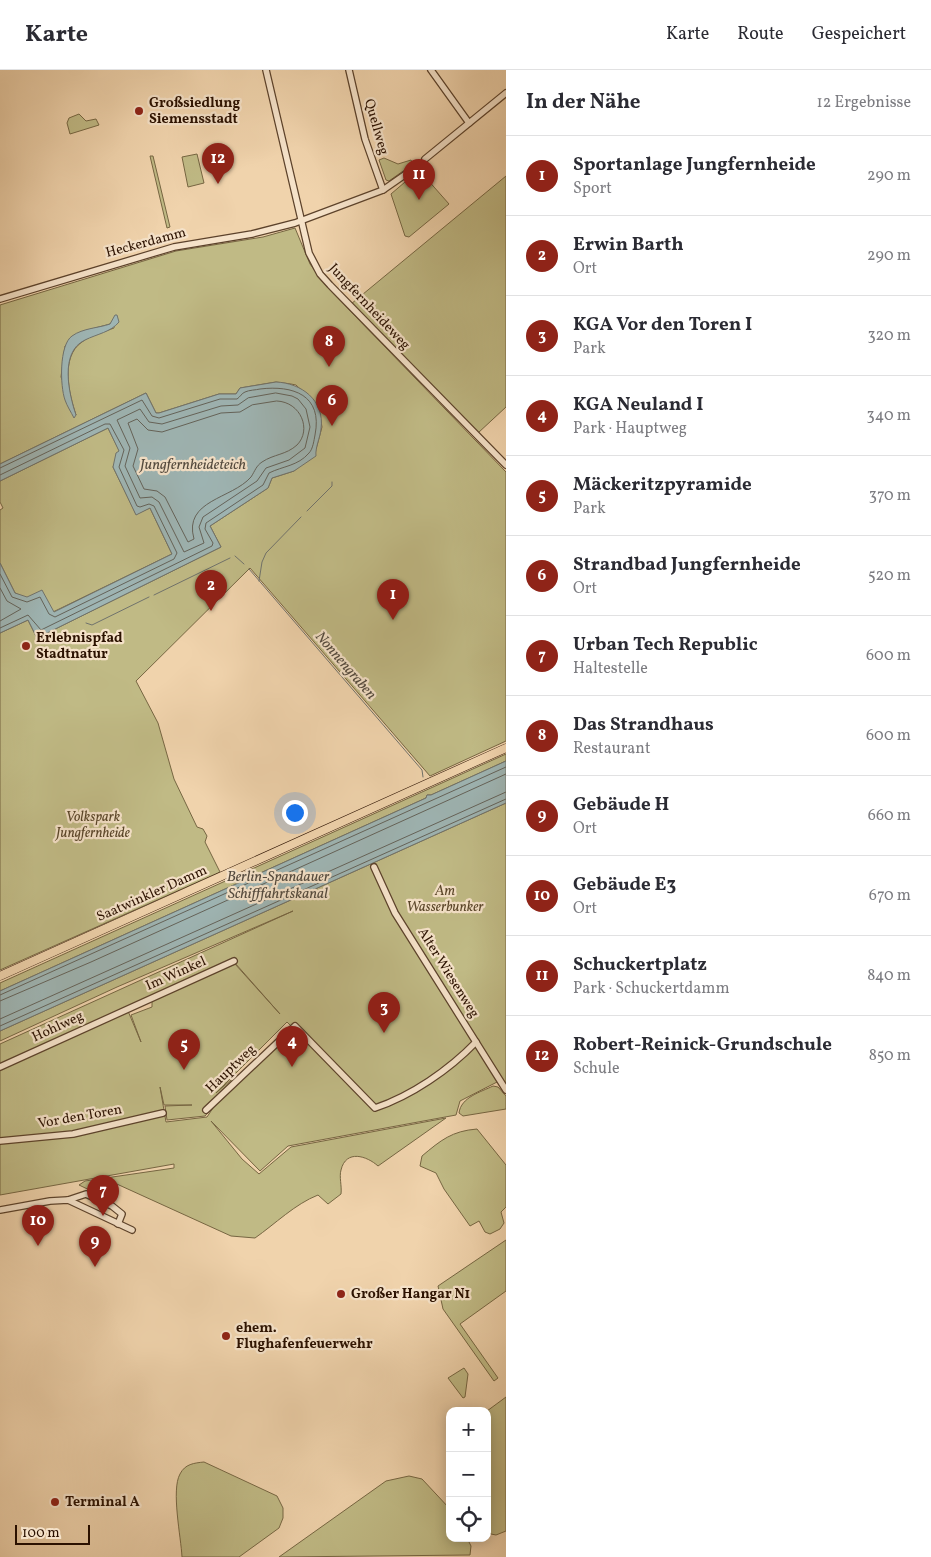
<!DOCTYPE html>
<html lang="de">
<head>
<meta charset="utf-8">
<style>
	:root { --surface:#fff; --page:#f2f2f3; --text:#2b2b33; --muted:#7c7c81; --line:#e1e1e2; --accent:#8f2418 }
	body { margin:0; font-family:Vollkorn,serif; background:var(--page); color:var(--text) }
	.controls { position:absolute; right:15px; bottom:15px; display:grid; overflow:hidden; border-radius:10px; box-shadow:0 2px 12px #0003 }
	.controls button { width:45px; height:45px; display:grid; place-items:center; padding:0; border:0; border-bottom:1px solid var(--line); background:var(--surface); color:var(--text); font:25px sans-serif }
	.scale { position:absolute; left:15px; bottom:12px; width:75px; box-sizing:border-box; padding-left:5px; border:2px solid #2b1100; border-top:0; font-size:14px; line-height:18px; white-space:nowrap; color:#2b1100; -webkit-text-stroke:4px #f5e2c9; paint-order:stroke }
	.you { position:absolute; left:294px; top:742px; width:18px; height:18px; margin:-12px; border:4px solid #fff; border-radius:50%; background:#1a73e8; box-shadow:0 0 0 8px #1a73e833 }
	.badge { display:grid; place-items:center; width:32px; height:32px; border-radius:50%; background:var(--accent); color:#fff; font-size:16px; font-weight:700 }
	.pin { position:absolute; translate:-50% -41px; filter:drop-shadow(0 1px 2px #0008) }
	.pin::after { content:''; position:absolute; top:26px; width:18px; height:15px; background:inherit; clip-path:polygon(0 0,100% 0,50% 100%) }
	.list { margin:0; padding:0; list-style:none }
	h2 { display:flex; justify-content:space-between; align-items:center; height:65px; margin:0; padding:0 20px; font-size:21px }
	h2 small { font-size:16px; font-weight:400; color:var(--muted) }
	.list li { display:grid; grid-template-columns:32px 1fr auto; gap:15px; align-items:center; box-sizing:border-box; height:80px; padding:0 20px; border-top:1px solid var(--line) }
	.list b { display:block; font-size:19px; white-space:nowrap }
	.list p { margin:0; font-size:16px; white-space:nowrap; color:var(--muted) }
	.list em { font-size:16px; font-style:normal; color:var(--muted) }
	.icon { flex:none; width:28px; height:28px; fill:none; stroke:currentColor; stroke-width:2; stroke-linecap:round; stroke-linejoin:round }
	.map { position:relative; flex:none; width:506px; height:1487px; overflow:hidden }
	header { display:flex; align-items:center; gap:30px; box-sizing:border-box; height:70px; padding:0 25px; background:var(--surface); border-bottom:1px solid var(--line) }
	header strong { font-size:24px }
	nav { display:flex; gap:28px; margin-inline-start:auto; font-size:18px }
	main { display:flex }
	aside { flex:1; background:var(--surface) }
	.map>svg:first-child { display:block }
	.green { fill:#c0ba85; stroke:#766642; fill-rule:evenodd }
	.water { fill:#9eb5b4; stroke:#70736c }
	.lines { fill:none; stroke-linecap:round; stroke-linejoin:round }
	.shore { stroke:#64635a; stroke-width:1 }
	.stream { stroke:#70736c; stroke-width:1 }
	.minor-casing { stroke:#5c422b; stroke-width:8 }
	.major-casing { stroke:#2b1100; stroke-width:9 }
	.minor { stroke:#f5e2c9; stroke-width:5.5 }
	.major { stroke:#f0d3ac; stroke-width:8 }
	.poi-dot { fill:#8f2418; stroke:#f5e2c9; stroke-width:2 }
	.labels { text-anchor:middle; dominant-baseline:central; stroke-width:4.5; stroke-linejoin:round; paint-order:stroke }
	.poi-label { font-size:14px; font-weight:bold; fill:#2b1100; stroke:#f5e2c9; text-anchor:start }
	.street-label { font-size:14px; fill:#2b1100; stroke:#f5e2c9 }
	.park-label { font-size:14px; font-style:italic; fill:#584428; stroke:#f5e2c9 }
	.water-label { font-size:15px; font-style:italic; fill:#534a3f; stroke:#f5e2c9 }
</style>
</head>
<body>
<header>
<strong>Karte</strong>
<nav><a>Karte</a><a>Route</a><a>Gespeichert</a></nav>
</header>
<main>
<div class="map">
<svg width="506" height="1487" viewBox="0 0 506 1487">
	<rect width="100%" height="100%" fill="#f0d3ac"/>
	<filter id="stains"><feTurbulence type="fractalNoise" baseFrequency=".004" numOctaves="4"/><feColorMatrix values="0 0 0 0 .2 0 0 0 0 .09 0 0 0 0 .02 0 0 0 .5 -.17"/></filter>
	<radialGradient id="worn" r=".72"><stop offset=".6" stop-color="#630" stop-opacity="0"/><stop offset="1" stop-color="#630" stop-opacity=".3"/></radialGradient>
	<g class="green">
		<path d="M79,44l7,7 10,-2 3,6 -29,9 -3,-11 2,-5z"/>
		<path d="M197,84l7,29 -16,4 -6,-30z"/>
		<path d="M150,86h3l17,71 -3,1z"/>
		<path d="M384,88l14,6 13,-4 2,4 -24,17 -3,-1 -7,-20z"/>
		<path d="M419,100l30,34 -40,33 -4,-1 -14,-42z"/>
		<path d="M506,106v231l-28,26 -127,-129z"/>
		<path d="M295,158l15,36 17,23 179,185v269l-76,35 -180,-208 -114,113 22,42 16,56 23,48 6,2 4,7 -2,6 15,30 -220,98v-337l28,-13 9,18 184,-91 -11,-21 58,-38 4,-10 22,-7 21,-18 7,-26 -3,-17 -3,-6 -20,-19 -5,-1 -15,-2 -36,6 -4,6h-17l-60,19h-3l-10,-20 -146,71v-159l176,-54 87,-14zM114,249v9c-10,4 -23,7 -32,14 -22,15 -13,52 -6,73l-15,-38 4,-31 19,-15 26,-7z"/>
		<path d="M108,358l12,24 -7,15 23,47 14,-6 22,46 -119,58 -38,-19 -15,-30v-53l3,-2 -3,-6v-21z"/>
		<path d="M506,684v7l-75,34h-4l-1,3 -426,193v-8z"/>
		<path d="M506,733v290l-7,-12 -39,20 -4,14 -168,31 -28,25 -49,-50 31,38 17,15 32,-27 155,-29 -68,48c-11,-10 -32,-17 -37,4 -2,7 1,16 0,24l-13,10 -10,-9c-23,9 -43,29 -63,43l-24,-2 -123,-56 -8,15 -21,-10 6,-4 89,-13v-4l-174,31v-151l293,-133 -176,76 -117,54v-10zM235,893l45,51 -45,-50 -83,37v6l-21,8 10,27 -13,-31zM287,952l5,5 -77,78 -8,12 -41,5 -6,-35 4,18h28l-27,1 2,14 38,-4 28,-33 -1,-4 -16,14z"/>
		<path d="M493,1016l5,1 8,9v13l-43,7 -4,-3c2,-16 22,-21 34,-27z"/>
		<path d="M477,1059l29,36v42l-5,5 3,11 -4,6 -10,5 -5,-2 -6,-11 -9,5 -26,-37 -8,-16 -16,-7 2,-10c19,-16 30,-25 55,-27z"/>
		<path d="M506,1170v51l-46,33 38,54 -4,3 -51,-72 -5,-23z"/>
		<path d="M464,1298l4,6 -3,23 -2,1 -15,-20z"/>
		<path d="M506,1327v134l-10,4 -5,-1 -4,-4v-119z"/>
		<path d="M204,1392l73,34 6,12v10l-4,10 -40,29h-57c-1,-20 -11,-67 -2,-83 5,-10 14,-11 24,-12z"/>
		<path d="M409,1406l13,3 28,30v29h17l4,8 -1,9 -191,2 107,-76z"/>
	</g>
	<g class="water">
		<path d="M115,245h2l2,7c-8,10 -22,12 -34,18 -26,12 -16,54 -9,75l-2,3c-3,-6 -7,-12 -9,-18 -5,-14 -6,-55 7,-64 11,-8 27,-8 38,-12z"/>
		<path d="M276,312c25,1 49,18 45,47 -1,9 -6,19 -5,27l-22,15 -22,7 -4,10 -58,38 11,21 -184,91 -9,-18 -28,13v-70l15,30 12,4 15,-7 12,22 118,-58 -22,-46 -14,7 -23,-48 3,-14 3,-2 -11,-23 -108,53v-17l146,-71 10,20h3l60,-19h17l4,-6z"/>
		<path d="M506,691v42l-506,228v-40l426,-193 1,-3h4z"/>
	</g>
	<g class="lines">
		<g class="shore">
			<path d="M276,323l16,3 6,3 8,10 4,18 -5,21 -16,12 -23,8 -9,13 -54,36 -4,10 5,16 -20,9 -25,-50 -7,-5 -12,1 -15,-32 5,-18 -13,-28 23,-11 9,13 13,2 59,-18 17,-1 10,-7z"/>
			<path d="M277,331c24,1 35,29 20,44 -11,10 -23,9 -35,17 -6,4 -7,9 -11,15 -19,22 -68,23 -57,62l-6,3 -23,-45 -8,-6 -13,-2 -11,-23 5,-17 -10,-26 9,-4 11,11 14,2 59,-19 19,-1 12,-7z"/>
			<path d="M0,398l142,-68 10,16 7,2 61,-19h17c3,-2 5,-6 8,-7 4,-2 11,-2 15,-3 33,-4 63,6 55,46 -1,5 -2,14 -6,18 -11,13 -26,13 -40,20l-6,12 -57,38 -1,6 8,14 -1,3 -171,84 -13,-15 -28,13"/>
			<path d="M0,405l105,-51h5l14,26 -5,17 18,39 3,1 9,-3 5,2 23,47 -3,6 -119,58 -6,-3 -9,-17 -13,5 -15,-5 -12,-23"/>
			<path d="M0,518l7,13 14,8 -21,12"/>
			<path d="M0,925l506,-228"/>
			<path d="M0,931l91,-39 415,-188"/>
			<path d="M0,949l506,-227"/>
			<path d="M0,956l506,-227"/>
		</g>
		<g class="stream">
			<path d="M307,441l25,-25v-4"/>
			<path d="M235,486l9,8"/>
			<path d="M249,499l173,201 1,7"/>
			<path d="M259,511l3,-19 4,-9 35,-36"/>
			<path d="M154,525l76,-37"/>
			<path d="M86,553l6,2 57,-28"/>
		</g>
		<defs>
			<g id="minor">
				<path d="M266,0l43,183 11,21 10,11 176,180"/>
				<path d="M349,0l16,69 18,51"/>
				<path d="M431,0l38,53"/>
				<path d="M425,89l81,-66"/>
				<path d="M0,229l174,-52 78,-13 43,-11 88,-33 36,-25"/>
				<path d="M374,797l21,46 111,177"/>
				<path d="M0,997l234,-106"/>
				<path d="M206,1040l89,-84 80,82c36,-12 74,-38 101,-66"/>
				<path d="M0,1071l73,-7 90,-21"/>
				<path d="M68,1130l18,-6 26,12 10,8 -4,10"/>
				<path d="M0,1140l50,-9 18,-1 64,30"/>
			</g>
			<path id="major" d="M0,906l506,-228"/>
		</defs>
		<use href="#minor" class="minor-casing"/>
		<use href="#major" class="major-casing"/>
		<use href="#minor" class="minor"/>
		<use href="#major" class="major"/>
	</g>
	<g class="poi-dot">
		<circle cx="139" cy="41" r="5"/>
		<circle cx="26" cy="576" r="5"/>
		<circle cx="341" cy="1224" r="5"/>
		<circle cx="226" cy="1266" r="5"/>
		<circle cx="55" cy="1432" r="5"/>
	</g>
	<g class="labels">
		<g class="poi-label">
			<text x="149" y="33">Großsiedlung<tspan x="149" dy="16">Siemensstadt</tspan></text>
			<text x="36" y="568">Erlebnispfad<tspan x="36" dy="16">Stadtnatur</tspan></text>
			<text x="351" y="1224">Großer Hangar N1</text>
			<text x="236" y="1258">ehem.<tspan x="236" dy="16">Flughafenfeuerwehr</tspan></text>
			<text x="65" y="1432">Terminal A</text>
		</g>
		<g class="street-label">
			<text transform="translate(376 57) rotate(74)">Quellweg</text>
			<text transform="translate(146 173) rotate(-15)">Heckerdamm</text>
			<text transform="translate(369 237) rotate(47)">Jungfernheideweg</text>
			<text transform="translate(152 824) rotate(-24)">Saatwinkler Damm</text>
			<text transform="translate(448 903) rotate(58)">Alter Wiesenweg</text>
			<text transform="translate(176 904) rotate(-24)">Im Winkel</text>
			<text transform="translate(58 957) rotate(-25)">Hohlweg</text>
			<text transform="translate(231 999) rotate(-44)">Hauptweg</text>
			<text transform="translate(80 1047) rotate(-10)">Vor den Toren</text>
		</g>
		<g class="park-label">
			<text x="93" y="747">Volkspark<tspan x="93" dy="16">Jungfernheide</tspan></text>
			<text x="445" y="821">Am<tspan x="445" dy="16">Wasserbunker</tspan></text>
		</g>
		<g class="water-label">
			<text x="193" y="395">Jungfernheideteich</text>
			<text transform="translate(345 596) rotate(49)">Nonnengraben</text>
			<text x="278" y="807">Berlin-Spandauer<tspan x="278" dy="17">Schifffahrtskanal</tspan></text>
		</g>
	</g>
	<rect width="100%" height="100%" filter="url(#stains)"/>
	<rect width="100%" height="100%" fill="url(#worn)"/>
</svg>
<div class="controls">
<button>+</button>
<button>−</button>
<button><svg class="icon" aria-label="locate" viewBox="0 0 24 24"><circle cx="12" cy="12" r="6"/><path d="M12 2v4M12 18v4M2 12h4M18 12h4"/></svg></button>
</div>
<div class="scale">100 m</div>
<div class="you"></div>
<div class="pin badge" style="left:393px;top:550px">1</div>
<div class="pin badge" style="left:211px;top:541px">2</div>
<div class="pin badge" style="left:384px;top:963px">3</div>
<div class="pin badge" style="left:292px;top:997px">4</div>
<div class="pin badge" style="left:184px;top:1000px">5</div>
<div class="pin badge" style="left:332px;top:356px">6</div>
<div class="pin badge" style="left:103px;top:1146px">7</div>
<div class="pin badge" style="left:329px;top:297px">8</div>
<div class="pin badge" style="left:95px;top:1197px">9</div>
<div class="pin badge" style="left:38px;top:1176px">10</div>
<div class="pin badge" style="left:419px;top:130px">11</div>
<div class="pin badge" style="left:218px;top:114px">12</div>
</div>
<aside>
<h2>In der Nähe<small>12 Ergebnisse</small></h2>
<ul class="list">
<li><span class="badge">1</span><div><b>Sportanlage Jungfernheide</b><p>Sport</p></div><em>290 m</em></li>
<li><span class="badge">2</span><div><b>Erwin Barth</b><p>Ort</p></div><em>290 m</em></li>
<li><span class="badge">3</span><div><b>KGA Vor den Toren I</b><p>Park</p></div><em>320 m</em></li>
<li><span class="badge">4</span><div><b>KGA Neuland I</b><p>Park · Hauptweg</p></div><em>340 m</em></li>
<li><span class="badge">5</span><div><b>Mäckeritzpyramide</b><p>Park</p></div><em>370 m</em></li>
<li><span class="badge">6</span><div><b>Strandbad Jungfernheide</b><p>Ort</p></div><em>520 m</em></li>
<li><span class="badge">7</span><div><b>Urban Tech Republic</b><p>Haltestelle</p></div><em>600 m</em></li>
<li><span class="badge">8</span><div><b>Das Strandhaus</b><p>Restaurant</p></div><em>600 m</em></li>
<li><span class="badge">9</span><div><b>Gebäude H</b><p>Ort</p></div><em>660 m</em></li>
<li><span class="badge">10</span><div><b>Gebäude E3</b><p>Ort</p></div><em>670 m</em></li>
<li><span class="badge">11</span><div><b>Schuckertplatz</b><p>Park · Schuckertdamm</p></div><em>840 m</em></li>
<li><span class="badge">12</span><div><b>Robert-Reinick-Grundschule</b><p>Schule</p></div><em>850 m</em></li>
</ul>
</aside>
</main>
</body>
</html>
